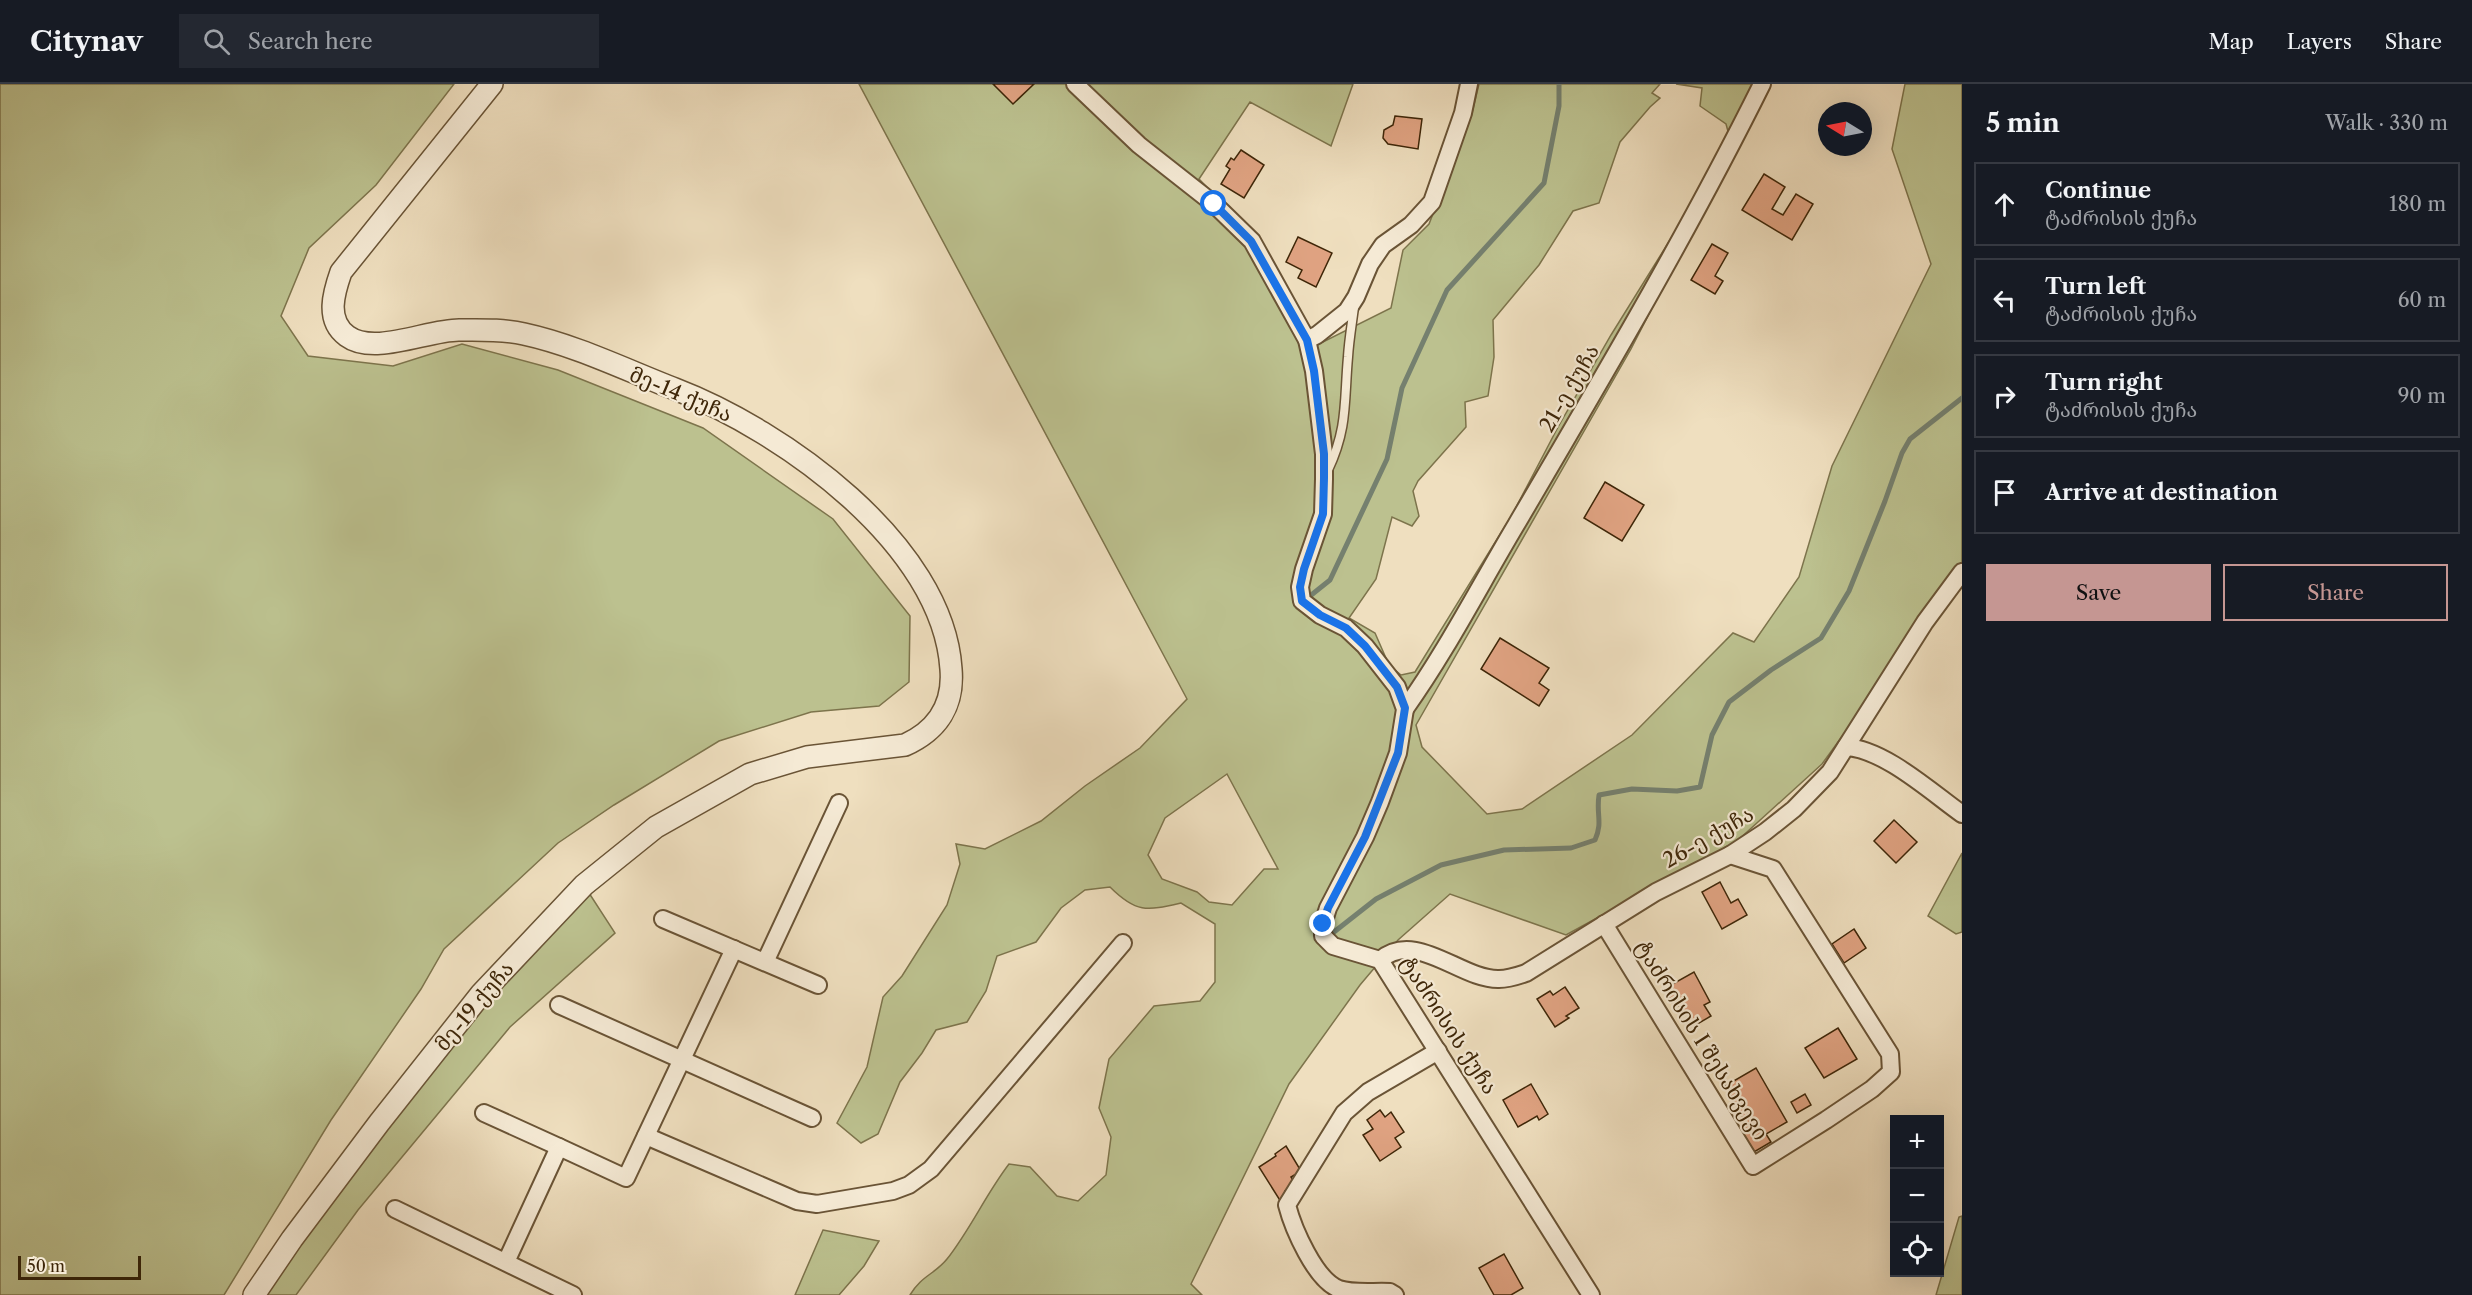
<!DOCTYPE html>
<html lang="en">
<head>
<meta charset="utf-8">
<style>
	:root { --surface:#171b24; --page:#242831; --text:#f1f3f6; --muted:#9ea1a6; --line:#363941; --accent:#c59692 }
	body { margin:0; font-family:"Libre Caslon Text","Noto Serif Georgian",serif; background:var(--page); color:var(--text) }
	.controls { position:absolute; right:18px; bottom:18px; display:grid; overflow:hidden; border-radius:0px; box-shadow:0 6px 24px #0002 }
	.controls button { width:54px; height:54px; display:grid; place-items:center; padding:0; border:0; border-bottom:2px solid var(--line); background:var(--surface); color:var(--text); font:30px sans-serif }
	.compass { position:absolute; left:1818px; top:18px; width:54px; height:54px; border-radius:50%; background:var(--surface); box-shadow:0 6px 24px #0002; rotate:280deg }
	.scale { position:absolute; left:18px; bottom:15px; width:123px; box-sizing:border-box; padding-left:6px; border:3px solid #3e2608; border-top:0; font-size:16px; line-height:21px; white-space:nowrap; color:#3e2608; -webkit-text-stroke:4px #f5ead5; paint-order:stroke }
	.stop { position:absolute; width:18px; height:18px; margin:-14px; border:4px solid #1a73e8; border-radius:50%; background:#fff }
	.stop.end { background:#1a73e8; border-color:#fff; box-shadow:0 2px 6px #0008 }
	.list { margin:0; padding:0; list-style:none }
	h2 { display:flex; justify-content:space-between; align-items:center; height:78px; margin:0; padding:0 24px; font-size:26px }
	h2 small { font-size:20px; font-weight:400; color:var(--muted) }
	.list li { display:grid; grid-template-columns:39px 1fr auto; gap:18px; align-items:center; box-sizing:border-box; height:84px; margin:0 12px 12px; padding:0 12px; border:2px solid var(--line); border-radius:0px }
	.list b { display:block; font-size:22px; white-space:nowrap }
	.list p { margin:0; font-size:20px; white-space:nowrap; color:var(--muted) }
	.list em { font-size:20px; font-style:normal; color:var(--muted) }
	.actions { display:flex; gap:12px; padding:18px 24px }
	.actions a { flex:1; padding:14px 0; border:2px solid var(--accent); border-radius:0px; text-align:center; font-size:21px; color:var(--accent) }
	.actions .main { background:var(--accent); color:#111 }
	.icon { flex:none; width:33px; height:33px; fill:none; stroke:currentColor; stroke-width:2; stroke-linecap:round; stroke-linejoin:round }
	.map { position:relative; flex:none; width:1962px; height:1211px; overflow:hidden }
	header { display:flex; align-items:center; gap:36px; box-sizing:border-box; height:84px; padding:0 30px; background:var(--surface); border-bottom:2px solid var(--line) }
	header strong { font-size:28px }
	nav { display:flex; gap:33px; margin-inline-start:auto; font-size:21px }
	.search { width:420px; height:54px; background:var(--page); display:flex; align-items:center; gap:15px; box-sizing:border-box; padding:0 21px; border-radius:0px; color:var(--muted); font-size:22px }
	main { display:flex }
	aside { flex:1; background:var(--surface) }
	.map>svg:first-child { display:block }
	.green { fill:#bcc18f; stroke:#7d744c; stroke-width:1.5; fill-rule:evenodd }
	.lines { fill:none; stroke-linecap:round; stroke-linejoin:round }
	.stream { stroke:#75806f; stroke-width:5 }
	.building { fill:#e0a382; stroke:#3e2608; stroke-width:1.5 }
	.service-casing { stroke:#6a5436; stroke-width:11 }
	.minor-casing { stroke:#6a5436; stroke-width:20 }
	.tertiary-casing { stroke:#6a5436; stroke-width:24 }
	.service { stroke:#f5ead5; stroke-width:8 }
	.minor { stroke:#f5ead5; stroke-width:16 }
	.tertiary { stroke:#f5ead5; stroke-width:21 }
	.route { stroke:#1a73e8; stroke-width:8 }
	.labels { text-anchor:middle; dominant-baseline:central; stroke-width:4.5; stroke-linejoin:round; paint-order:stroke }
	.street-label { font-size:21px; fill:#3e2608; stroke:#f5ead5 }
</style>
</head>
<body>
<header>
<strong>Citynav</strong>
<div class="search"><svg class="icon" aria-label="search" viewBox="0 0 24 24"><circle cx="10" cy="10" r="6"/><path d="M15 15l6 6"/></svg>Search here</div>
<nav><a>Map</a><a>Layers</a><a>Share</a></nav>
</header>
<main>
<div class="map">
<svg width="1962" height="1211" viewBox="0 0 1962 1211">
	<rect width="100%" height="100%" fill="#efdfbf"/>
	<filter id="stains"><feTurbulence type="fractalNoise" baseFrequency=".00333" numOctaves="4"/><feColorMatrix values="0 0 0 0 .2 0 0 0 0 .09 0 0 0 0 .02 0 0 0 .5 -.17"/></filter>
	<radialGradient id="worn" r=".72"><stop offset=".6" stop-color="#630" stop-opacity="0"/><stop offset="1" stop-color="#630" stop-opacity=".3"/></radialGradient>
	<g class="green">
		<path d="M0,0h454l-78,101 -67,63 -28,68 27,40 85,10 69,-22 96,26 145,58 130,91 77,97 -1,66 -30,24 -68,6 -92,29 -105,64 -56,38 -114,106 -23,40 -90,131 -107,175h-224z"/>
		<path d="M859,0h494l-22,62 -81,-44 -51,77 58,59 56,109 78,-39 12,-58 26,-26 43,-111 7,-29h181l-8,9 8,5 -10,9 -30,35 -21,61 -26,8 -34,54 -46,55 1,37 -6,39 -23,6 1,25 -48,54 -5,10 6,25 -7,10 -20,-9 -16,62 -27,39 26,15 14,32 12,10 14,-3 97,-157 46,-88 53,-92 77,-124 41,-76 -3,-11 -26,-18 2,-18 -26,-4h91l-136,265 -215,376 6,22 65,67 35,-5 110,-74 101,-102 21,9 45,-65 33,-111 99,-202 -39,-115 13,-65h57v485l-10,17 -130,178 -86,78 -170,93 -116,-41 -52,46 -38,45 -71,99 -98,200 11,11h-292c11,-19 25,-21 37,-36 23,-29 39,-65 62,-95l21,3 27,29 21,5 28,-26 5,-38 -12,-29 10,-49 45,-53 46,-5 15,-19v-58l-34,-21c-35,8 -45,10 -71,-16l-25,3 -24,18 -25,34 -39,14 -11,35 -19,31 -31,8 -14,23 -22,29 -22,52 -17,9 -24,-20 30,-56 16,-70 19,-21 45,-71 13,-41 -4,-20 29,5 56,-28 44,-35 55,-38 47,-49zM1227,690l51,95h-14l-32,36 -23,-3 -12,-10 -35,-13 -14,-24 17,-37z"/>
		<path d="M1962,769v79l-6,2 -28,-18z"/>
		<path d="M589,809l26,40 -105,94 -152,183 -62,85h-35l17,-26 214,-276z"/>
		<path d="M1962,1132v79h-26l23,-78z"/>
		<path d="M823,1146l56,11 -15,25 -25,29h-44z"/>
	</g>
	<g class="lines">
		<g class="stream">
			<path d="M1310,512l20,-16 57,-121 15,-71 45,-98 97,-107 15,-77v-22"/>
			<path d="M1334,848l42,-33 65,-34 63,-15 67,-2 24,-8c8,-18 1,-25 4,-45l33,-6 45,2 23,-4 12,-52 17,-33 42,-32 50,-32 28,-47 36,-90 17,-48 8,-14 52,-41"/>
		</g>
	</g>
	<g class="building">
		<path d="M993,0h41l-21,20z"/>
		<path d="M1395,32l27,3 -4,30 -30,-5 -5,-6 1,-8 9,-5z"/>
		<path d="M1241,66l23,15 -20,33 -23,-14 9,-15 -4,-3 5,-8 3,2z"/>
		<path d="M1764,90l21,13 -13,22 11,6 13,-21 17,10 -21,36 -50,-30z"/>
		<path d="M1298,153l34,16 -16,34 -18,-9 4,-8 -16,-8z"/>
		<path d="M1712,160l16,9 -13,23 8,5 -8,13 -24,-14z"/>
		<path d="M1605,398l39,23 -22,36 -38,-23z"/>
		<path d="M1500,554l49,30 -10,15 10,7 -10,16 -58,-37z"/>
		<path d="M1894,736l23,22 -21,21 -22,-22z"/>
		<path d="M1720,798l11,21 7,-4 9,16 -25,14 -20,-37z"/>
		<path d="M1854,845l12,19 -22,15 -12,-19z"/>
		<path d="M1694,888l16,30 -6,3 7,11 -17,10 -7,-14 -4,1 -6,-11 -4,2 -6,-10 5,-2 -3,-6z"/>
		<path d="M1565,903l14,21 -13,8 3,2 -14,9 -18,-28 13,-8 3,4z"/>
		<path d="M1838,944l19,31 -33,19 -19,-30z"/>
		<path d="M1756,984l31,54 -21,12 5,8 -17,10 -14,-24 7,-4 -22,-38z"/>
		<path d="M1531,1000l17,30 -9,6 -2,-4 -19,11 -15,-27z"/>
		<path d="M1805,1010l6,11 -14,8 -6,-11z"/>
		<path d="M1380,1026l5,7 6,-5 13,20 -9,6 6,9 -21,14 -17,-26 10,-6 -6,-9z"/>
		<path d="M1286,1062l15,25 -10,6 5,8 -11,6 4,6 -8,5 -22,-35 17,-11 -1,-2z"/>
		<path d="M1504,1170l19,34 -12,7h-17l-15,-27z"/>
	</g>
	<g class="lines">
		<defs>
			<path id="service" d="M1328,386c20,-42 16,-69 20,-113 1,-17 4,-34 6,-50"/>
			<g id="minor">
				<path d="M1075,0l64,61 75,59 38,37 55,99 7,31 10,83v25l-1,35 -19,55 -4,18 2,14 18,14 26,13 19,18 32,41 8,22 -7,44 -18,49 -15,35 -37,71 -5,16v12l10,10 47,14 211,335"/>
				<path d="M1307,256l10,-5 30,-24 9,-14 14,-33 13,-19 28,-20 21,-23 31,-89 6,-29"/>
				<path d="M1405,625c42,-59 74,-122 111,-184 85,-145 171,-290 246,-441"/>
				<path d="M1846,663c38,2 85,45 116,67"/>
				<path d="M663,835l155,66"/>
				<path d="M1604,840l149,242 73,-46 46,-31 19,-17 -1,-18 -117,-185 -43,-14"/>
				<path d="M1380,876c36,-31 81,20 119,19 10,0 18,-3 27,-6l130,-81 74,-37 35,-23 29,-23 36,-37 95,-150 37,-50"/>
				<path d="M765,878l74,-159"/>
				<path d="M559,921l253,113"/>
				<path d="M484,1029l75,34"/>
				<path d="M646,1052l151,65 20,3 76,-13 16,-6 22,-16 192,-226"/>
				<path d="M395,1125l178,86"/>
				<path d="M506,1178l53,-115 67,31 108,-229"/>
				<path d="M1395,1211l-5,-3c-15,-1 -36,2 -51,-3 -24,-9 -46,-61 -52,-84l57,-92 24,-21 70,-41"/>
			</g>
			<path id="tertiary" d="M254,1211l38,-56 87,-116 102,-129 103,-109 72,-58 94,-53 57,-17 98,-12c33,-15 49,-40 46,-76 -8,-125 -169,-239 -276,-280 -49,-19 -100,-44 -151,-55 -21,-5 -44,-4 -65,-4 -32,0 -85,26 -112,6 -22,-16 -13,-44 -6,-64l151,-188"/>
		</defs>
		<use href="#service" class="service-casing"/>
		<use href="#minor" class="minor-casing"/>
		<use href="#tertiary" class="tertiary-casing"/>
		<use href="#service" class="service"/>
		<use href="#minor" class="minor"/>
		<use href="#tertiary" class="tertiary"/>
	</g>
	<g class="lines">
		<path class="route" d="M1214,120l37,37 56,99 7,31 10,83v24l-1,36 -19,55 -4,18 2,14 18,14 26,13 19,18 32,41 8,21 -7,45 -33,84 -37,71 -5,16"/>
	</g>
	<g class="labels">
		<g class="street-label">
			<text transform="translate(1569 304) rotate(-60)">21-ე ქუჩა</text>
			<text transform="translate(681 310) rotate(23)">მე-14 ქუჩა</text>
			<text transform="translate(1708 753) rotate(-30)">26-ე ქუჩა</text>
			<text transform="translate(474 922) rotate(-50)">მე-19 ქუჩა</text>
			<text transform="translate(1449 941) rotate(57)">ტაძრისის ქუჩა</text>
			<text transform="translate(1702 956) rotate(58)">ტაძრისის I შესახვევი</text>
		</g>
	</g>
	<rect width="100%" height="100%" filter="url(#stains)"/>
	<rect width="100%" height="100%" fill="url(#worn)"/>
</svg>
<div class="controls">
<button>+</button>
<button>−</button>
<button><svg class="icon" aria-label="locate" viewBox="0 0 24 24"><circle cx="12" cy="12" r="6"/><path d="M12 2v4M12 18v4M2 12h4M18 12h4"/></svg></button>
</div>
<svg class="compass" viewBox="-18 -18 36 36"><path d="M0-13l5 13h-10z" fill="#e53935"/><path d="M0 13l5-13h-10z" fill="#9ea1a6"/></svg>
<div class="scale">50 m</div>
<div class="stop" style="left:1214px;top:120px"></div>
<div class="stop end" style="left:1323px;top:840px"></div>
</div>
<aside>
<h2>5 min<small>Walk · 330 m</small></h2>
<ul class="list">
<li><svg class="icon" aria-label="ahead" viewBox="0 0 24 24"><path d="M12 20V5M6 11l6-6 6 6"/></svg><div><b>Continue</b><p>ტაძრისის ქუჩა</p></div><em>180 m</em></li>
<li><svg class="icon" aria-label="left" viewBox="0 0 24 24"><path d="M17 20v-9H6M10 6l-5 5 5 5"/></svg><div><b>Turn left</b><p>ტაძრისის ქუჩა</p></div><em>60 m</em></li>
<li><svg class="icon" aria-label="right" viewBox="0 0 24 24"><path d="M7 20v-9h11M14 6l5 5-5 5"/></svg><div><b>Turn right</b><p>ტაძრისის ქუჩა</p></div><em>90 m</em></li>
<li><svg class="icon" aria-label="arrive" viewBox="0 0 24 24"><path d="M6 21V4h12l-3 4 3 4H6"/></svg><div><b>Arrive at destination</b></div></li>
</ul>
<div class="actions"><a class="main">Save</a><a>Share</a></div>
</aside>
</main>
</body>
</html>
